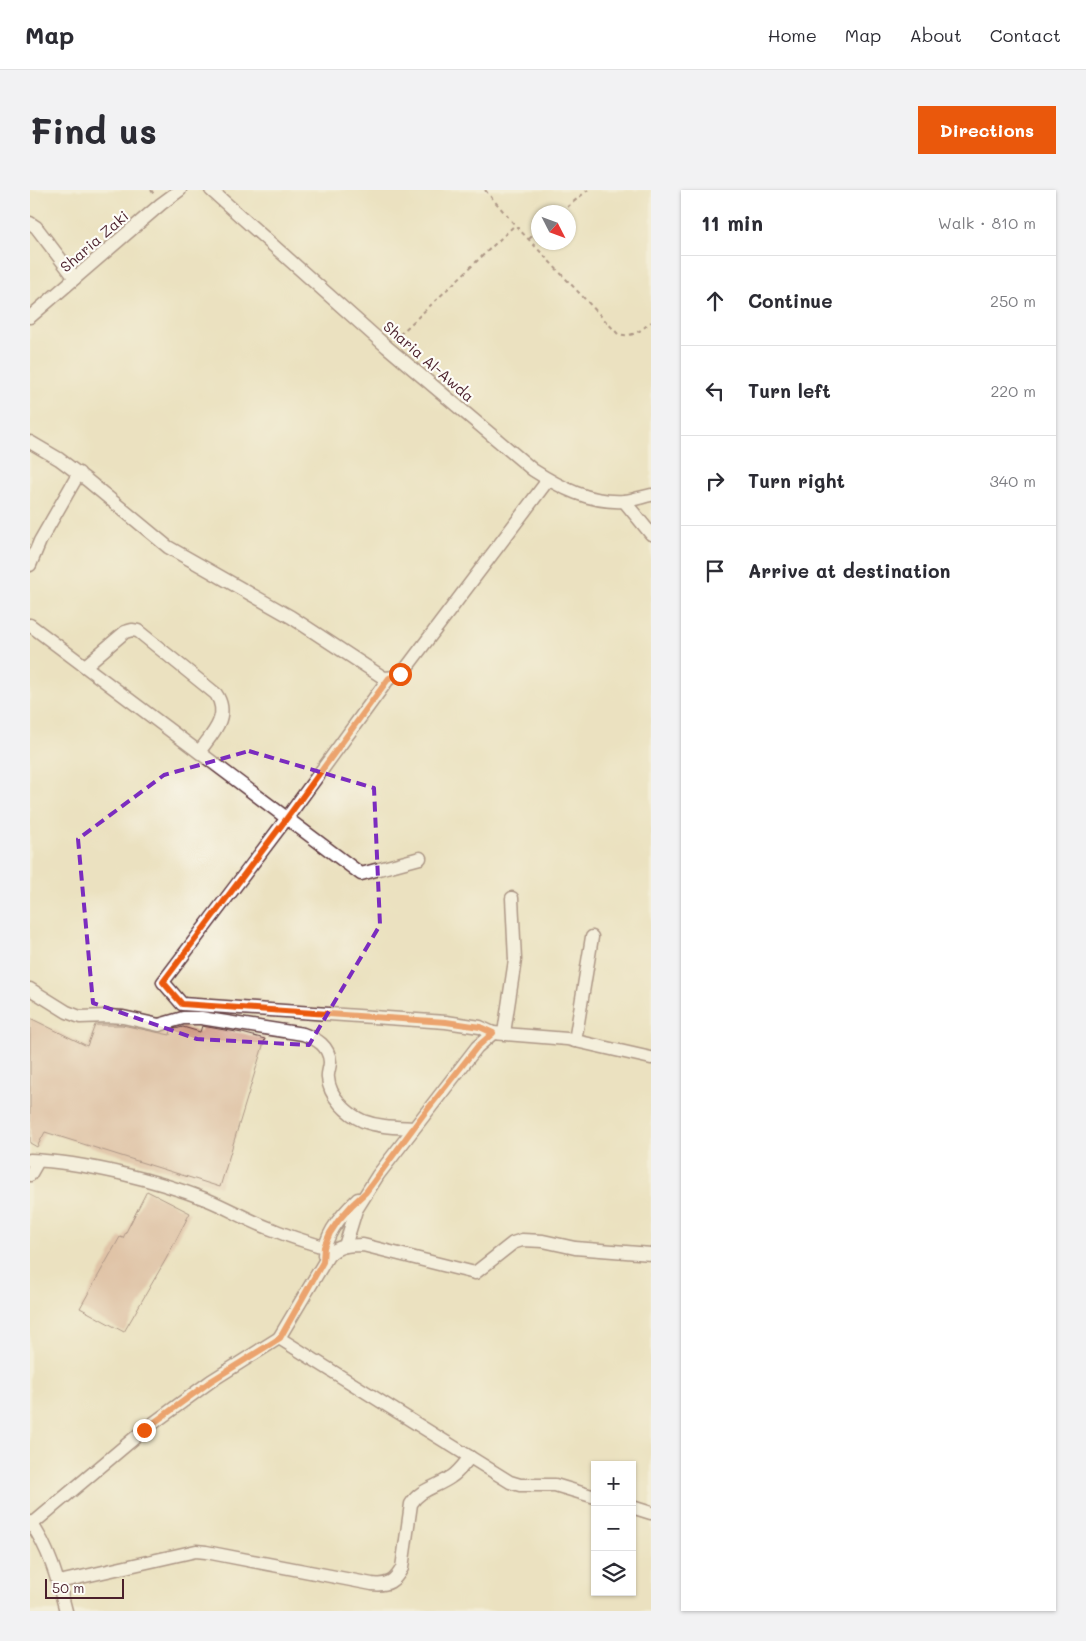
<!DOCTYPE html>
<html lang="en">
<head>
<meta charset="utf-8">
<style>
	:root { --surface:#fff; --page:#f2f2f3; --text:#2b2b33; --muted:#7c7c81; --line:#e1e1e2; --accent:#ea580c }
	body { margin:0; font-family:Mali,sans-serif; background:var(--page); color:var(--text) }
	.controls { position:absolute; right:15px; bottom:15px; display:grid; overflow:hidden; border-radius:0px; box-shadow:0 1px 4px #0004 }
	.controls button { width:45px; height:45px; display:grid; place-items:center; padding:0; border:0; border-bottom:1px solid var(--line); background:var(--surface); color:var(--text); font:25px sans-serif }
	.compass { position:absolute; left:501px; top:15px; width:45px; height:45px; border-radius:50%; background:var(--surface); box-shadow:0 1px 4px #0004; rotate:132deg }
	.scale { position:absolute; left:15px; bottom:12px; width:79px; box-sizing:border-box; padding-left:5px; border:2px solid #4a1f2b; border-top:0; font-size:14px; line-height:18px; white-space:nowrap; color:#4a1f2b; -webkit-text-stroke:4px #fdfcf7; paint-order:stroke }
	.stop { position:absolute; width:15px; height:15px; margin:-11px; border:4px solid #ea580c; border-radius:50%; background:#fff }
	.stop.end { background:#ea580c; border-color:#fff; box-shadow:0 1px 5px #0008 }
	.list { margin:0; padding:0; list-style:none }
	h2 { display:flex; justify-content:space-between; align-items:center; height:65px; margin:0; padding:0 20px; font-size:21px }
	h2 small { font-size:16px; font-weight:400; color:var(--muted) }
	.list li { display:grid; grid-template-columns:32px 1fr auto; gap:15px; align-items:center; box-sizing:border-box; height:90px; padding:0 20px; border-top:1px solid var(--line) }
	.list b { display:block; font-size:19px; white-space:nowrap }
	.list em { font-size:16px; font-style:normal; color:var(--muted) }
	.icon { flex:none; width:28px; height:28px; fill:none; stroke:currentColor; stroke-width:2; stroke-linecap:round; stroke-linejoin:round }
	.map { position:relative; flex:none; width:621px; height:1421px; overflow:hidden; border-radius:0px }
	header { display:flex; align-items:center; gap:30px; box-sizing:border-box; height:70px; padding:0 25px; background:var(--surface); border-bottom:1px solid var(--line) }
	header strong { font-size:24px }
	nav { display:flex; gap:28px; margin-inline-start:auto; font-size:18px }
	.intro { display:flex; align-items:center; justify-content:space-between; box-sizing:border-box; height:120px; padding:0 30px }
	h1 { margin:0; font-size:35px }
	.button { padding:12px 22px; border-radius:0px; background:var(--accent); color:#fff; font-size:18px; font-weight:700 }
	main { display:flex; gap:30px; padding:0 30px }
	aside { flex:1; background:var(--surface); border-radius:0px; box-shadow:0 1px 4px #0004 }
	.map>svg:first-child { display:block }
	.building { fill:#d19d88 }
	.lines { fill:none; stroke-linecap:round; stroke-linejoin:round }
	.minor-casing { stroke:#623c41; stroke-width:15 }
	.path { stroke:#623c41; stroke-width:2; stroke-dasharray:4 4; stroke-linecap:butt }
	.minor { stroke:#fff; stroke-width:12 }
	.route { stroke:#ea580c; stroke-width:6 }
	.marked { fill:none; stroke:#7b2cbf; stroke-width:4; stroke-dasharray:10 6; stroke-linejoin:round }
	.labels { text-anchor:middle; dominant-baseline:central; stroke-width:4.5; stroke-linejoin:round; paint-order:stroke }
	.street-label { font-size:15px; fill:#4a1f2b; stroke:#fdfcf7 }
</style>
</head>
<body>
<header>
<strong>Map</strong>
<nav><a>Home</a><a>Map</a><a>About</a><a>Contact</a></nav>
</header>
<div class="intro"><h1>Find us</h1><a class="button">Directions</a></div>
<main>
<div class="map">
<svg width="621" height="1421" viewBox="0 0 621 1421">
	<rect width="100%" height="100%" fill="#fdfcf7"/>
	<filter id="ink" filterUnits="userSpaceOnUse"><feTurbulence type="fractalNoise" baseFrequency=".02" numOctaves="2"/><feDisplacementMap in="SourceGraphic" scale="10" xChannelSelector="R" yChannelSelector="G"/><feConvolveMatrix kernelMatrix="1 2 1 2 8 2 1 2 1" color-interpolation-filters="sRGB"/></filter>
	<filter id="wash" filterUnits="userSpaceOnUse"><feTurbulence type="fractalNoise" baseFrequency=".0096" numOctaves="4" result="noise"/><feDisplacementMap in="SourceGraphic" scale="20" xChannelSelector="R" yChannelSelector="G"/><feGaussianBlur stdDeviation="1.12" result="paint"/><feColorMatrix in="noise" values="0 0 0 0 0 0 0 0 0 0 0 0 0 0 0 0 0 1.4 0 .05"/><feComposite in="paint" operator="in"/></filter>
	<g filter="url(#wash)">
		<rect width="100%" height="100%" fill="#ebe1c0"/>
		<g id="blocks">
			<g class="building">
				<path d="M0,828l57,28 8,-21h27l48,10 1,-5 12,-3 17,5 2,-6 40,7 23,6 -45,148 -175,-55 -8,15 -7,-4z"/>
				<path d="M117,1001l43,22 -24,46 -42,73 -44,-24 40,-71 3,1z"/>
			</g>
		</g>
	</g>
	<g filter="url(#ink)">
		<use href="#blocks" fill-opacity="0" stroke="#623c41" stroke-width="1"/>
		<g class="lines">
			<defs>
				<g id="minor">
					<path d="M181,0l176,157 146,123c28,18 57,33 91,31 9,-1 18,-4 27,-6"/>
					<path d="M0,33l6,4 39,51"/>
					<path d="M0,127l131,-113 19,-14"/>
					<path d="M0,252l29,17 28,21 81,67 123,70 93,61c11,0 15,-3 23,-11l141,-187"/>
					<path d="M594,311l27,33"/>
					<path d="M0,375l10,-24 39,-68"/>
					<path d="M0,435l331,249 59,-16"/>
					<path d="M55,476l40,-34 7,-2 6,1 78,63c15,22 -4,40 -17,58"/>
					<path d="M359,488l-102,140 -124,164 19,22 264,18 34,5 13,6"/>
					<path d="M0,799l37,23 13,5 28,-1 15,1 36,8 24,-7h18l102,16c14,5 26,12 27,28 0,6 -3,11 -2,16 1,18 19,36 35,43 16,6 33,6 50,7"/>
					<path d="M474,843l11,-73 -3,-62"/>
					<path d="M545,851l17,-104"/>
					<path d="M0,970c55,2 126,20 178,40 22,9 43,22 66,30 16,7 33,12 50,17"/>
					<path d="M0,985l8,-14"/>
					<path d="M315,1056l11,-36 22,-35 99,-128 16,-14 74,6 84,19"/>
					<path d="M294,1065c1,-22 19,-42 34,-56"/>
					<path d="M249,1148l49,-82c10,-11 21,-11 35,-11l112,28 38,-30 9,-3 21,1 32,7 76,6"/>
					<path d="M602,1317l19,6"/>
					<path d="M0,1332c19,25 28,59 36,89"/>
					<path d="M0,1336l114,-96 67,-49 68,-43 231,144 10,3h35l40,12"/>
					<path d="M29,1392l137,-31 10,1 166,32c16,2 23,-3 30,-16l9,-64c9,-15 26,-17 40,-27 8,-5 13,-13 19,-20"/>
				</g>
			</defs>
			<use href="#minor" class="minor-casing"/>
			<g class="path">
				<path d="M121,0l4,6"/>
				<path d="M455,0l30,35 103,109c15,4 22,-3 33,-12"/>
				<path d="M531,22l27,-22"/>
				<path d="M499,49l9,-8"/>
				<path d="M364,150l121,-115"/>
			</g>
			<use href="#minor" class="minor"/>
		</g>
	</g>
	<g class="lines" filter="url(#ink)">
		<path class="route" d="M114,1240l67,-49 69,-43 43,-76 1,-15 6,-14 8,-12 14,-16 14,-13 57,-77 54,-68 16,-14 -13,-6 -34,-5 -264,-18 -19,-22 124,-164 102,-140 11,-4"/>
	</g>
	<path d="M0 0H621V1421H0ZM219,561l125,37 6,137 -71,120 -112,-6 -104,-36 -15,-164 86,-64z" fill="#ebe1c0" fill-opacity=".55" fill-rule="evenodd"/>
	<path class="marked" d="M219,561l125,37 6,137 -71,120 -112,-6 -104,-36 -15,-164 86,-64z"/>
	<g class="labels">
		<g class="street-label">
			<text transform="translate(64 51) rotate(-41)">Sharia Zaki</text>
			<text transform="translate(399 171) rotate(41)">Sharia Al-Awda</text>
		</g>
	</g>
</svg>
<div class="controls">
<button>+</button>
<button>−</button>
<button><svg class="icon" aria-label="layers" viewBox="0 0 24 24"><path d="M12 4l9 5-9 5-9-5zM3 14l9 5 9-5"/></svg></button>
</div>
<svg class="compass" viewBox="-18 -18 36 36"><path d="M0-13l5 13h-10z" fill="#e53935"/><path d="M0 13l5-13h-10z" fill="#7c7c81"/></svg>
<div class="scale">50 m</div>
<div class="stop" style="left:370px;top:484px"></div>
<div class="stop end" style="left:114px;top:1240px"></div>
</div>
<aside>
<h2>11 min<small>Walk · 810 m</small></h2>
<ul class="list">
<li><svg class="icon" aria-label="ahead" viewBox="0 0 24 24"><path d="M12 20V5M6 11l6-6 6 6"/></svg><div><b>Continue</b></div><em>250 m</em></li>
<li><svg class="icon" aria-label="left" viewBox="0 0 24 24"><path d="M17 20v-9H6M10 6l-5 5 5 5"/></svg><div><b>Turn left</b></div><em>220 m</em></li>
<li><svg class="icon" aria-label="right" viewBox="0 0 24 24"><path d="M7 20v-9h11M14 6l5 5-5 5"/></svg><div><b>Turn right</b></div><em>340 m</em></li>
<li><svg class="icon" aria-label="arrive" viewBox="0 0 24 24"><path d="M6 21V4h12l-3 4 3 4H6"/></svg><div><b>Arrive at destination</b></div></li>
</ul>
</aside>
</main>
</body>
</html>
